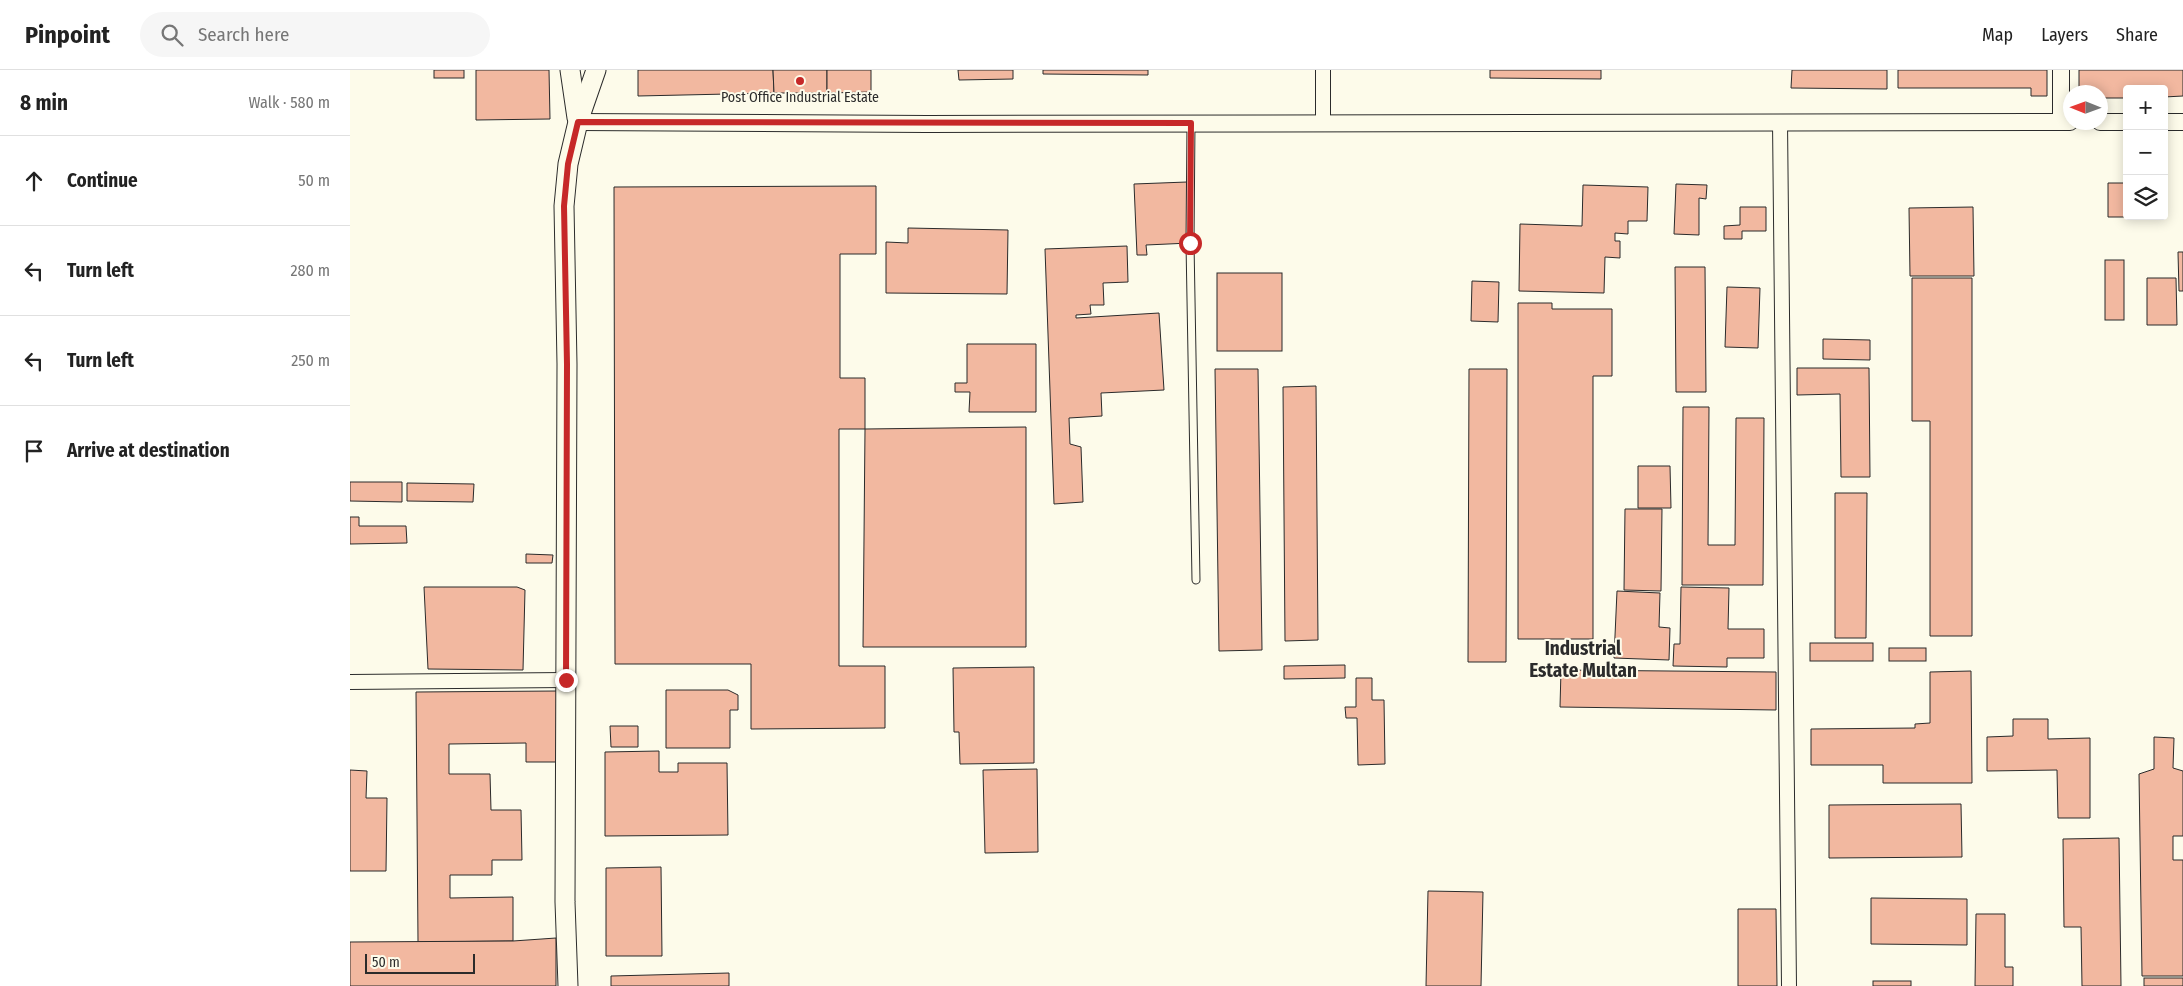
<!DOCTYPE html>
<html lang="en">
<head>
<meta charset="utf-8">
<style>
	:root { --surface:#fff; --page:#f6f6f6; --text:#222; --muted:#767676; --line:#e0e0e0 }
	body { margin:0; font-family:"Fira Sans Condensed",sans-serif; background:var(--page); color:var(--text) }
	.controls { position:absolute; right:15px; top:15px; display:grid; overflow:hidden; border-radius:5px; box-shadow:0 2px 12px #0003 }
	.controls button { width:45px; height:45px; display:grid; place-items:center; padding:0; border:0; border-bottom:1px solid var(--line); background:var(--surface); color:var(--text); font:25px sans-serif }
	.compass { position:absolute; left:1713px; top:15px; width:45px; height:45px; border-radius:50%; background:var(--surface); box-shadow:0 2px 12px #0003; rotate:271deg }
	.scale { position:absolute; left:15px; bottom:12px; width:110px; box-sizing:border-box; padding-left:5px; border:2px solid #2b2b2b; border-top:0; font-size:14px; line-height:18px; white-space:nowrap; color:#2b2b2b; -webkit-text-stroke:4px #fdfbea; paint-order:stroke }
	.stop { position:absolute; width:15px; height:15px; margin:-11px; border:4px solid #c62828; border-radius:50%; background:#fff }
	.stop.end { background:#c62828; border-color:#fff; box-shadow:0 1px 5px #0008 }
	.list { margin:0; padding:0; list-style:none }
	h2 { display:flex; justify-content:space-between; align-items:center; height:65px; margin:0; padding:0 20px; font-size:21px }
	h2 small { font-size:16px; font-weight:400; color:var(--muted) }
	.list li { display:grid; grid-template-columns:32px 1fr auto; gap:15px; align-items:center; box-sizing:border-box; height:90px; padding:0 20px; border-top:1px solid var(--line) }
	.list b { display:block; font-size:19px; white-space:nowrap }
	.list em { font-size:16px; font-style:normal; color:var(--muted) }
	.icon { flex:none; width:28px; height:28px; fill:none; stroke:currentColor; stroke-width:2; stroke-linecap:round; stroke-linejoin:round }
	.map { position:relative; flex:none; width:1833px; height:916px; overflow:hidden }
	header { display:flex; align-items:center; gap:30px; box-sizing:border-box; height:70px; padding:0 25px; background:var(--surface); border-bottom:1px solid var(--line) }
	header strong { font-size:24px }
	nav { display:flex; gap:28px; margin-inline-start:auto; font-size:18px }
	.search { width:350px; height:45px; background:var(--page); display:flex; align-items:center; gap:12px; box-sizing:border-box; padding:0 18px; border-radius:28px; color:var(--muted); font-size:19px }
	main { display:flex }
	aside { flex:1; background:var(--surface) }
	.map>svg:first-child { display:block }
	.building { fill:#f2b8a0; stroke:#2b2b2b }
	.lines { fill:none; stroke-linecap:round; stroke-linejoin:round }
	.service-casing { stroke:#2b2b2b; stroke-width:9 }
	.minor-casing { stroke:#2b2b2b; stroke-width:16 }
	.tertiary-casing { stroke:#2b2b2b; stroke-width:18 }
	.secondary-casing { stroke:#2b2b2b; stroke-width:21 }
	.service { stroke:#fdfbea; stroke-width:7 }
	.minor { stroke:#fdfbea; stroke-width:14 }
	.tertiary { stroke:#fdfbea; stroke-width:16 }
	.secondary { stroke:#fdfbea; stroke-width:19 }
	.route { stroke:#c62828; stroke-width:6 }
	.poi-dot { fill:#c62828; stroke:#fdfbea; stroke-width:2 }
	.labels { text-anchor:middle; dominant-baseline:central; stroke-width:4; stroke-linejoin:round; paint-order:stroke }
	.poi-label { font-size:14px; fill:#2b2b2b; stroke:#fdfbea }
	.district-label { font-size:19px; font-weight:bold; fill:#2b2b2b; stroke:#fdfbea }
</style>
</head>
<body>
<header>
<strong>Pinpoint</strong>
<div class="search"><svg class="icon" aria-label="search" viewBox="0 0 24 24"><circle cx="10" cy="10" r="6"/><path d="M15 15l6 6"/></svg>Search here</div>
<nav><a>Map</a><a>Layers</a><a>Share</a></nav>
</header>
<main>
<aside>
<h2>8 min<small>Walk · 580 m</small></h2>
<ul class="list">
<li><svg class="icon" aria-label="ahead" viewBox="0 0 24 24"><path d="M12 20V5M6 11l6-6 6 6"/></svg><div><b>Continue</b></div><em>50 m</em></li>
<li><svg class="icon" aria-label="left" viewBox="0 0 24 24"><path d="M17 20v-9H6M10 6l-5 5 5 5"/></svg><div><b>Turn left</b></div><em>280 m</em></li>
<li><svg class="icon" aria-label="left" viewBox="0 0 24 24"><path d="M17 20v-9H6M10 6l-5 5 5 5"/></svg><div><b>Turn left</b></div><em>250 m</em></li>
<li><svg class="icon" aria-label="arrive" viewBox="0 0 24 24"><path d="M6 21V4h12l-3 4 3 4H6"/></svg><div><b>Arrive at destination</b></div></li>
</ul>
</aside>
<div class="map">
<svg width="1833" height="916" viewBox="0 0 1833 916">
	<rect width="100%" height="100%" fill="#fdfbea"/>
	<g class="building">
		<rect x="84" y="0" width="30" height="8"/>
		<path d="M126,0h73l1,49 -74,1z"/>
		<path d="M288,0h135l1,23 -136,3z"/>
		<path d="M423,0h54v23h-53z"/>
		<path d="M477,0h44v22l-44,1z"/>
		<path d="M608,0h55v9l-54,1z"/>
		<path d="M693,0h105v5l-105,-1z"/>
		<path d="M1140,0h111v9l-111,-1z"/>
		<path d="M1442,0h95v19l-96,-1z"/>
		<path d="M1548,0h149v26h-16v-8h-133z"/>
		<path d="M1729,0h104v26l-19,1v-8h-37v9h-27v-6h-21z"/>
		<path d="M837,112l3,61 -44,2 1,10h-10l-3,-71z"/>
		<path d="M1758,113h19v33l8,1h-27z"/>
		<path d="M1326,114l31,1 -1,14 -7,-1v37l-25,-1z"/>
		<path d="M1233,115l65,2 -1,34h-19v13l-13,-1v8h5v17l-15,-1 -1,36 -85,-2 1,-67 62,2z"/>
		<path d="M526,116v68h-36v124h25v51h-26v237h46v62l-134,1v-65h-136l-1,-477z"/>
		<path d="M1390,137h26v24h-24v8h-18v-13l16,-1z"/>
		<path d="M1623,137l1,69h-64l-1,-68z"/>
		<path d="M558,158l100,2 -1,64 -121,-1v-51l22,1z"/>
		<path d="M777,176l1,36 -25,1 1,22h-14l1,9 -15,1v3l83,-5 5,77 -63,3 1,23 -33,2 1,26 11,3 2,55 -29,2 -9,-255z"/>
		<path d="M1828,182h5v39h-4z"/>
		<rect x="1755" y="190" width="19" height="60"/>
		<path d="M1325,197h30l1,125h-30z"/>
		<rect x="867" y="203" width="65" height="78"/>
		<path d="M1562,208h60v358h-42v-215h-18z"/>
		<path d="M1797,208h29l1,47h-30z"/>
		<path d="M1122,211l27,1 -1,40 -27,-1z"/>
		<path d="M1377,217l33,1 -2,60 -33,-1z"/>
		<path d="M1168,233h34v6h60v67h-19v263h-75z"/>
		<path d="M1473,269l47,1v20l-47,-1z"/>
		<path d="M617,274h69v68h-67l1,-20h-15v-9h12z"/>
		<path d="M1447,298h72l1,109h-29l-1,-83 -43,1z"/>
		<path d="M865,299h43l4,281 -43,1z"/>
		<path d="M1119,299h38l-1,293h-38z"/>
		<path d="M966,316l2,254 -33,1 -2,-254z"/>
		<path d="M1333,337h26l-1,138h27l1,-127h28l-1,167h-81z"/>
		<path d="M676,357v220h-163l2,-218z"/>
		<path d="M1288,396h32l1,42h-33z"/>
		<path d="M0,412h52v20l-52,-1z"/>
		<path d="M57,413l67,1 -1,18 -66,-1z"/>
		<path d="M1485,423h32l-1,145h-31z"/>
		<path d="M1275,439h37l-1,82 -37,-1z"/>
		<path d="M0,447h9v9h47l1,17 -57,1z"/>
		<path d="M176,484l27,1 -1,8h-26z"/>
		<path d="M74,517h93l8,3 -2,80 -95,-1z"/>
		<path d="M1331,517l48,1 -1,41h36v29h-37v9l-54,-1 1,-22h6z"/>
		<path d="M1267,521l43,2 -1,34 11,1 -1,32 -55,-2z"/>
		<rect x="1460" y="573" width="63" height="18"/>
		<rect x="1539" y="578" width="37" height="13"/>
		<path d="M995,595v13l-61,1v-13z"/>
		<path d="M684,597v96l-74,1 -1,-32h-5l-1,-64z"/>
		<path d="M1211,600l215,2v38l-216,-3z"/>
		<path d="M1621,601l1,112h-89v-18h-72v-36l104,-1v-4l15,-1v-51z"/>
		<path d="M1006,608h16v22h12l1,64 -27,1 -1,-47h-11l-1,-11h11z"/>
		<path d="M316,620h62l10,5v15h-8v38h-64z"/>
		<path d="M207,621l1,71h-32v-19l-77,1v30h41l1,36h30l1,50h-30v15h-42v23l63,-1v44l-95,1 -2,-250z"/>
		<path d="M1663,649h35v20l42,-1v80h-32l-1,-48 -70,1v-34l26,-1z"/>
		<path d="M260,656h28v21h-27z"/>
		<path d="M1804,667l20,1 -1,30 10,3v65h-10v24h10v116h-41l-3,-202 15,-5z"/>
		<path d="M309,681v21h19v-9h49l1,72 -123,1v-84z"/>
		<path d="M687,699l1,83 -53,1 -2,-83z"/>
		<path d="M0,700l17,1 -1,27h21l-1,73h-36z"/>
		<path d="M1611,734l1,53 -133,1v-53z"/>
		<path d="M1769,768l2,148h-39l-1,-59h-17l-1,-88z"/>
		<path d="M311,797l1,89h-56v-88z"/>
		<path d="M1078,821l55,1 -2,94h-55z"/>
		<path d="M1521,828l96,1v46l-96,-1z"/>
		<path d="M1388,839h38l1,77h-39z"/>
		<path d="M1626,844h29v53h8v19h-38z"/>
		<path d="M206,868v48h-206v-44l163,-1z"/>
		<path d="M379,903v13h-118v-10z"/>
		<rect x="1794" y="908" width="39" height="8"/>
		<rect x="1523" y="911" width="38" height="5"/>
	</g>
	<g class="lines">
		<defs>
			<path id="service" d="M841,53l-1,120 6,337"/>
			<g id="minor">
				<path d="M973,0v52"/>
				<path d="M1430,52l9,864"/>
				<path d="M0,612l216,-2"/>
			</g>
			<g id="tertiary">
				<path d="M1711,0v52"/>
				<path d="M228,52l349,2 1143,-2"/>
				<path d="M1750,52h27"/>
				<path d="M1814,52h19"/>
			</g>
			<g id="secondary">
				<path d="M220,0l7,48"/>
				<path d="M218,916l-3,-84 2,-538 -3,-158 4,-42 10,-42 18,-52"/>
			</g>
		</defs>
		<use href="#service" class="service-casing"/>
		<use href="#minor" class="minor-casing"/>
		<use href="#tertiary" class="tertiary-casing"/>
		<use href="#secondary" class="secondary-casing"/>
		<use href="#service" class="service"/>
		<use href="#minor" class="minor"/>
		<use href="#tertiary" class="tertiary"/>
		<use href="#secondary" class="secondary"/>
	</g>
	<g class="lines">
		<path class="route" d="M216,610l1,-316 -3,-158 4,-42 10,-42 613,1 -1,120"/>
	</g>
	<circle class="poi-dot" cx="450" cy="11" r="5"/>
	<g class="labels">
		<g class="poi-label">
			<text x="450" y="27">Post Office Industrial Estate</text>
		</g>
		<g class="district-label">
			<text x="1233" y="578">Industrial<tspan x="1233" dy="22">Estate Multan</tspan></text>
		</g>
	</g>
</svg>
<div class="controls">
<button>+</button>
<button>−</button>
<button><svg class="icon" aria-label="layers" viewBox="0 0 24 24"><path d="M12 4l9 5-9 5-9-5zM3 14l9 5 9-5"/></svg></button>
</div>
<svg class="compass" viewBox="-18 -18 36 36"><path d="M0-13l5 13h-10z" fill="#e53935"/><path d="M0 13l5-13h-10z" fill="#767676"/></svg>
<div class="scale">50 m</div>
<div class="stop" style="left:840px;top:173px"></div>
<div class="stop end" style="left:216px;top:610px"></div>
</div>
</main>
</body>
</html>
